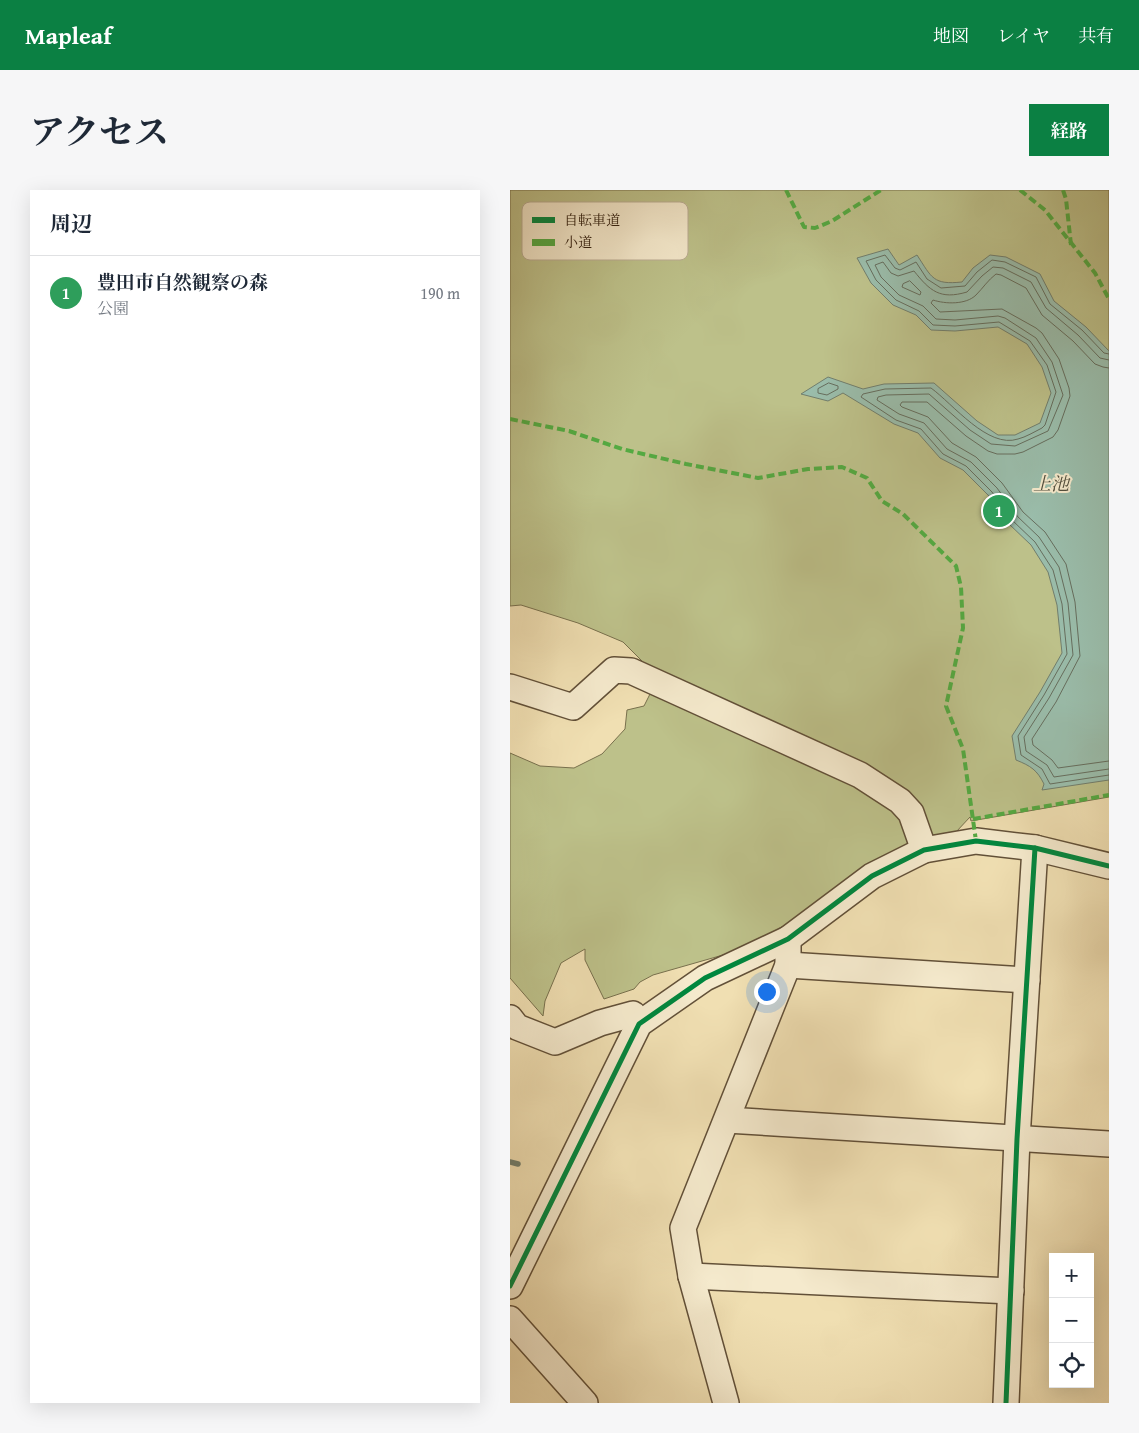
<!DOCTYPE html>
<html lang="ja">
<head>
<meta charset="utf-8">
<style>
	:root { --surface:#fff; --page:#f6f6f7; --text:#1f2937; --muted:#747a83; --line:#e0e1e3; --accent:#0b8043 }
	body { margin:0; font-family:"Gentium Book Plus","Noto Serif JP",serif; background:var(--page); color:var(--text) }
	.controls { position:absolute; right:15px; bottom:15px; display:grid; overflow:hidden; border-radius:0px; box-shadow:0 5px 20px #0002 }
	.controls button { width:45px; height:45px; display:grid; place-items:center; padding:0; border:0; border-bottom:1px solid var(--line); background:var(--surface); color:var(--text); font:25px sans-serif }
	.you { position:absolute; left:256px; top:801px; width:18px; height:18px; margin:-12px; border:4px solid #fff; border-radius:50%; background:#1a73e8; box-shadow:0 0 0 8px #1a73e833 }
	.badge { display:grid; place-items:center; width:32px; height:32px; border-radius:50%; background:var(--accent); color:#fff; font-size:16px; font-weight:700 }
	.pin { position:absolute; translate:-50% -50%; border:2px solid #fff; box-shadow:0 1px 5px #0006 }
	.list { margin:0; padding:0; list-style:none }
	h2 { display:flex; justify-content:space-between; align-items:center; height:65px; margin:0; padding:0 20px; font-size:21px }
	h2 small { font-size:16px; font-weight:400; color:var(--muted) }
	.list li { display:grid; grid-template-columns:32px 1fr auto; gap:15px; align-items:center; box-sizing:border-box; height:75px; padding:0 20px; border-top:1px solid var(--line) }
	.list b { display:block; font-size:19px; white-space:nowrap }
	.list p { margin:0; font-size:16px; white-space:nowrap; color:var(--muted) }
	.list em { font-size:16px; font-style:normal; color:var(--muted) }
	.icon { flex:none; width:28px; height:28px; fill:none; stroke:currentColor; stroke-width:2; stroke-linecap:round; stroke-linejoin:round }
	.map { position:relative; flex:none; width:599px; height:1213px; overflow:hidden; border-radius:0px }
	header { display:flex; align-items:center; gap:30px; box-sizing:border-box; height:70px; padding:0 25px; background:var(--accent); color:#fff }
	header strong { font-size:24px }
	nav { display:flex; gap:28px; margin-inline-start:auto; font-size:18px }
	.intro { display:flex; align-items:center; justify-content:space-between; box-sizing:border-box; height:120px; padding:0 30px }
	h1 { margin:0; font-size:35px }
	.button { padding:12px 22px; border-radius:0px; background:var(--accent); color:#fff; font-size:18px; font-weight:700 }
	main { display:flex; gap:30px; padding:0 30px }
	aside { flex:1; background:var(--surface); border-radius:0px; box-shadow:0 5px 20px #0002 }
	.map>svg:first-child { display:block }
	.green { fill:#bdc18a; stroke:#78704d }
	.water { fill:#9abdab; stroke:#717e6d }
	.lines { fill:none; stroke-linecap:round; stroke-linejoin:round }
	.shore { stroke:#666e5e; stroke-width:1 }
	.stream { stroke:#717e6d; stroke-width:5.5 }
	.minor-casing { stroke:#625038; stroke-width:28 }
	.minor { stroke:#f5eacd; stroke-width:25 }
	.quiet { stroke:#54aa42; stroke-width:4; stroke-dasharray:8 4; stroke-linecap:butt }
	.cycleway-casing { stroke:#f5eacd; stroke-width:8 }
	.cycleway { stroke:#00873e; stroke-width:5 }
	.labels { text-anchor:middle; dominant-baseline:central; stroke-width:4; stroke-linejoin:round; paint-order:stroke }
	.water-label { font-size:18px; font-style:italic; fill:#524f3e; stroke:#f5eacd }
	.key { fill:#f5eacd; stroke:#bbad94; stroke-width:1 }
	.key-label { font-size:14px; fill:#332010 }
</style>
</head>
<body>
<header>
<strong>Mapleaf</strong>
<nav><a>地図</a><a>レイヤ</a><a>共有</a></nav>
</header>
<div class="intro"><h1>アクセス</h1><a class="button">経路</a></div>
<main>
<aside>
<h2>周辺<small></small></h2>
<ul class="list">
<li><span class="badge" style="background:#2e9e5b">1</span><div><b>豊田市自然観察の森</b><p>公園</p></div><em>190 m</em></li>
</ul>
</aside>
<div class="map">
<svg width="599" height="1213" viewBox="0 0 599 1213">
	<rect width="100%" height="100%" fill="#f0dfb2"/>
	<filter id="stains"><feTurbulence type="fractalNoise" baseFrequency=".004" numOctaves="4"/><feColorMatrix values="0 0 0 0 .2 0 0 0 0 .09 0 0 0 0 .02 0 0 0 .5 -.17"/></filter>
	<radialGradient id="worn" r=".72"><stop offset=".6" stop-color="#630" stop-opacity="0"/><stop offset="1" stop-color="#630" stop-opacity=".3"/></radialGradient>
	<g class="green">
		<path d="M0,0h599v607l-138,24 -1,-4 -14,15 -28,4 -10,-23 -274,-144 -2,-8 -19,-19 -45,-19 -57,-18 -11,1z"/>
		<path d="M142,500l245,113 17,41 -46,19 -84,70 -26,12 -105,30 -13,7 -6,7 -30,10 -19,-39v-11l-24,14 -16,38 -2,15 -33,-38v-225l30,13 34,2 28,-14 23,-25 2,-19 17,-4z"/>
	</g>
	<path class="water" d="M378,59l11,16 18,-10c15,23 16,30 45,27l11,-14 17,-13 16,2 34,17 14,27 32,26 23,24v429l-67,10 2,-6c-7,-14 -13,-18 -28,-24l-4,-24 28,-44 22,-39 -5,-48 -9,-33 -17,-27 -22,-21 -20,-28 -26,-26 -23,-12 -22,-25 -24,-9 -51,-31 -15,8 -27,-7 27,-17 35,12 21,-5 50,-1 43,38 21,14h17l25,-12 11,-30 -9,-26 -15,-23 -29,-17 -43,4 -24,-1 -15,-15 -23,-10 -22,-22 -14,-25z"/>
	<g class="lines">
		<g class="shore">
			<path d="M400,91l11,11 -1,3 -18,-8 1,-3z"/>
			<path d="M599,164l-5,-1 -22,-23 -32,-26 -14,-27 -31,-15 -13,-2 -15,12 -12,14 -24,2 -14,-9 -11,-17 -16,8 -5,-2 -10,-13 -19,6 10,19 20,20 23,11 14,14 22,1 44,-4 31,19 17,24 9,27 -11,33 -3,3c-8,4 -16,9 -24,11 -30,10 -65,-35 -87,-51l-46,1 -22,5 -2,3 35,23 25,9 22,25 23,12 26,26 21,29 22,21 18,28 9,34 5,50 -23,41 -26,41 3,19 21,14 8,15 59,-9"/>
			<path d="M599,170l-9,-2 -22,-23 -32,-27 -15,-26 -28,-14 -10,-1 -11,9 -15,16c-27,8 -37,-1 -53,-21l-16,5 -7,-3 -8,-11 -8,3 6,12 18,18 24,11 13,13 19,1 43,-4 7,2 31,20 16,24 11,33 -15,36 -33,15 -24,-2 -21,-14 -41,-36 -43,1 -8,2 -1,3 22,14 25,9 23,26 24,13 26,26 21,29 21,20 20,30 9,36 5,52 -24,43 -25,39 2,14 21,14 7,12 55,-8"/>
			<path d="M599,178l-6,-1 -8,-3 -22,-23 -31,-26 -16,-27 -25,-13 -5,-1c-8,6 -13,14 -20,21 -10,10 -31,9 -43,5l-2,3 9,9 62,-3 34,19 6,5 17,26 10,29 1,8 -12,34 -5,7 -30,15 -8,2h-18l-9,-3 -22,-15 -39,-34h-25l-2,3 2,2 26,10 24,26 24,14 26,26 21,29 22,20 21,32 9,38 5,54 -24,46 -24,37 1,6 19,15 6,8 51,-7"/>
			<path d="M319,193l9,3v3l-11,6 -9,-2v-4z"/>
		</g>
		<path class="stream" d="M0,972l8,2"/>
		<defs>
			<g id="minor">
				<path d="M0,497l63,20 41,-37 17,1 229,104 40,26 11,12 13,37"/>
				<path d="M278,775l239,15"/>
				<path d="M0,828l7,9 38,15 45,-19 33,-9 6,10"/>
				<path d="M217,930l382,24"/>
				<path d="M181,1086l320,15"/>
				<path d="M0,1096l129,-262 66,-46 83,-39 84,-63 52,-26 52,-9 59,7 74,18"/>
				<path d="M0,1129l75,84"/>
				<path d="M216,1213l-35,-127 -8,-48 105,-263v-26"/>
				<path d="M496,1213l11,-264 18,-291"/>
			</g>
		</defs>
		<use href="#minor" class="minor-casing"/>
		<use href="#minor" class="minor"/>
		<g class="quiet">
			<path d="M276,0l18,37 11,1 17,-7 49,-31"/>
			<path d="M510,0l25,20 50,63 14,26"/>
			<path d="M553,0l3,9 5,46"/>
			<path d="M0,229l59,12 53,18 64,15 72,14 50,-9 34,-2 25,11 15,23 21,13 53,52 5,21 2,41 -17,78 17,43 13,92"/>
			<path d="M463,629l136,-24"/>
		</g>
		<defs>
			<g id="cycleway">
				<path d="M0,1096l129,-262 66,-46 83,-39 84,-63 52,-26 52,-9 59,7 74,18"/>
				<path d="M496,1213l11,-264 18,-291"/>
			</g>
		</defs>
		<use href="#cycleway" class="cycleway-casing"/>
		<use href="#cycleway" class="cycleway"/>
	</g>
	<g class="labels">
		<g class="water-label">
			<text x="541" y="293">上池</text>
		</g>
	</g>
	<rect x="12" y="12" width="166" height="58" rx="8" class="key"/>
	<rect x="22" y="27" width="23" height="6" fill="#00873e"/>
	<rect x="22" y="49" width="23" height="7" fill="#54aa42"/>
	<g class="key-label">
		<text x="54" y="35">自転車道</text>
		<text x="54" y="57">小道</text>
	</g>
	<rect width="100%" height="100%" filter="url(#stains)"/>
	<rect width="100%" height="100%" fill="url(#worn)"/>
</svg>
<div class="controls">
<button>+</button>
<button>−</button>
<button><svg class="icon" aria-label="locate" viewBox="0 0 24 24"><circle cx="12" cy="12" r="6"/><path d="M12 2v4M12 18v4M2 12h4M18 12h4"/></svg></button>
</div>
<div class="you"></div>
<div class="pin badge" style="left:489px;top:321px;background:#2e9e5b">1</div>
</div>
</main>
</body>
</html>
